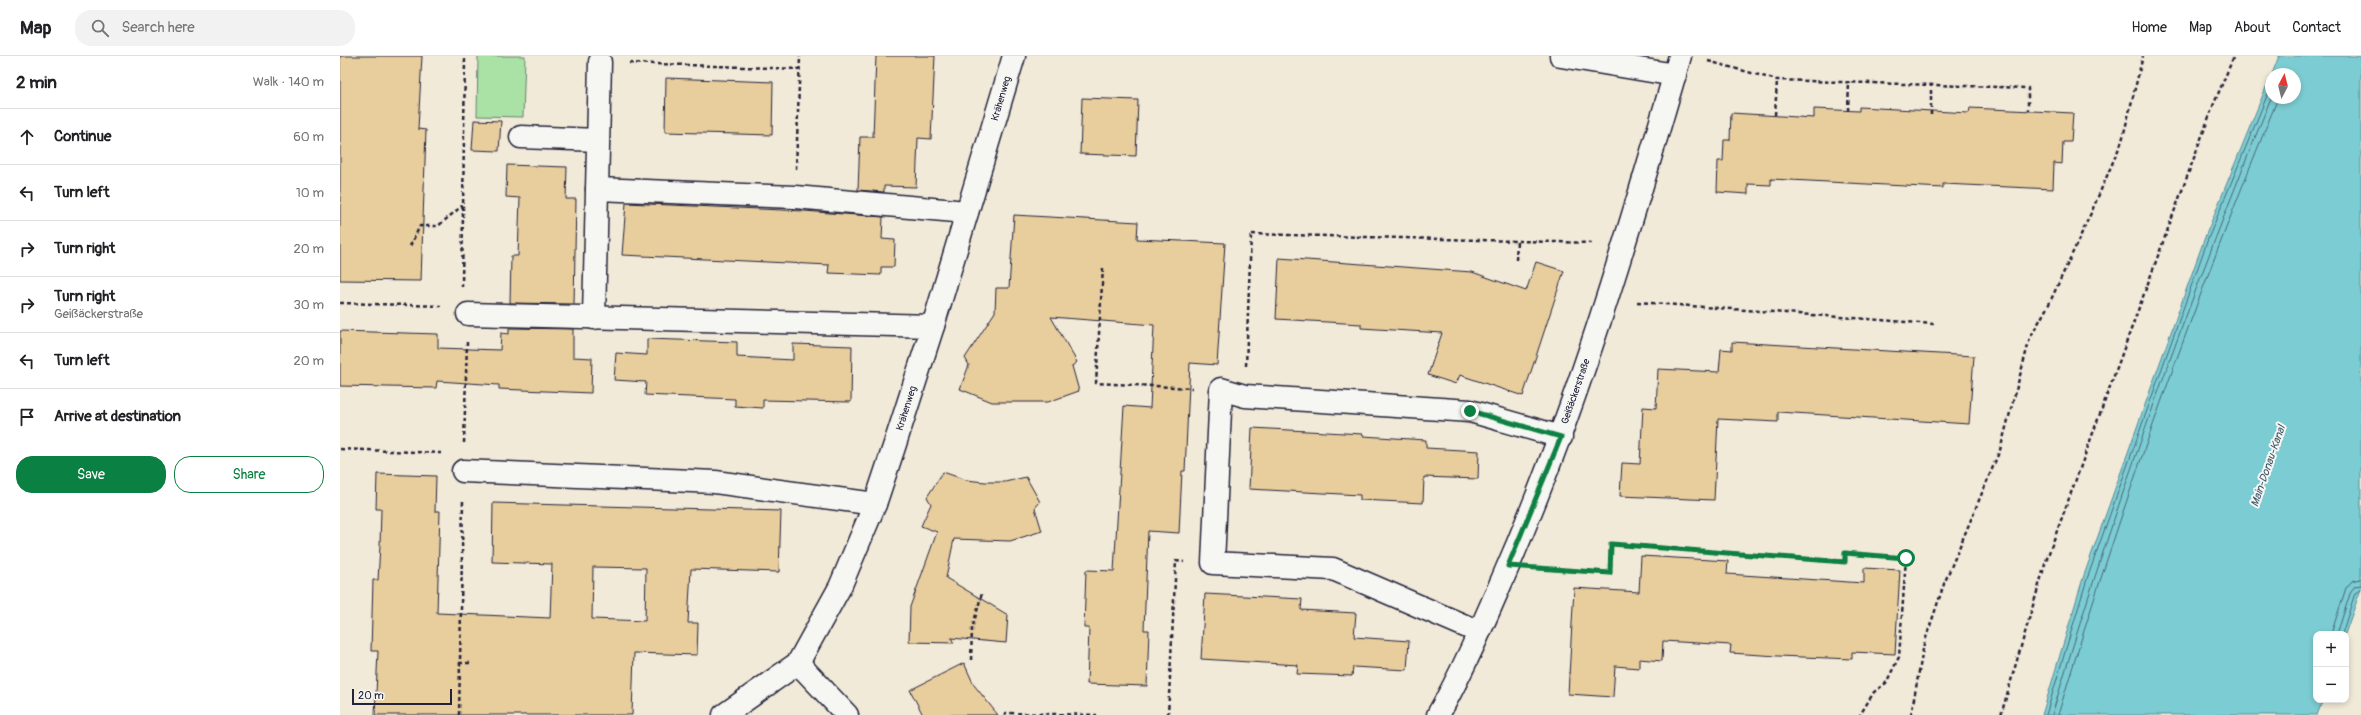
<!DOCTYPE html>
<html lang="en">
<head>
<meta charset="utf-8">
<style>
	:root { --surface:#fff; --page:#f2f2f2; --text:#202124; --muted:#757577; --line:#e0e0e0; --accent:#0b8043 }
	body { margin:0; font-family:Pangolin,sans-serif; background:var(--page); color:var(--text) }
	.controls { position:absolute; right:12px; bottom:12px; display:grid; overflow:hidden; border-radius:8px; box-shadow:0 2px 6px #0003 }
	.controls button { width:36px; height:36px; display:grid; place-items:center; padding:0; border:0; border-bottom:1px solid var(--line); background:var(--surface); color:var(--text); font:20px sans-serif }
	.compass { position:absolute; left:1925px; top:12px; width:36px; height:36px; border-radius:50%; background:var(--surface); box-shadow:0 2px 6px #0003; rotate:7deg }
	.scale { position:absolute; left:12px; bottom:10px; width:100px; box-sizing:border-box; padding-left:4px; border:2px solid #22223b; border-top:0; font-size:11px; line-height:14px; white-space:nowrap; color:#22223b; -webkit-text-stroke:3px #f6f6f2; paint-order:stroke }
	.stop { position:absolute; width:12px; height:12px; margin:-9px; border:3px solid #0b8043; border-radius:50%; background:#fff }
	.stop.end { background:#0b8043; border-color:#fff; box-shadow:0 1px 4px #0008 }
	.list { margin:0; padding:0; list-style:none }
	h2 { display:flex; justify-content:space-between; align-items:center; height:52px; margin:0; padding:0 16px; font-size:17px }
	h2 small { font-size:13px; font-weight:400; color:var(--muted) }
	.list li { display:grid; grid-template-columns:26px 1fr auto; gap:12px; align-items:center; box-sizing:border-box; height:56px; padding:0 16px; border-top:1px solid var(--line) }
	.list b { display:block; font-size:15px; white-space:nowrap }
	.list p { margin:0; font-size:13px; white-space:nowrap; color:var(--muted) }
	.list em { font-size:13px; font-style:normal; color:var(--muted) }
	.actions { display:flex; gap:8px; padding:12px 16px }
	.actions a { flex:1; padding:9px 0; border:1px solid var(--accent); border-radius:16px; text-align:center; font-size:14px; color:var(--accent) }
	.actions .main { background:var(--accent); color:#fff }
	.icon { flex:none; width:22px; height:22px; fill:none; stroke:currentColor; stroke-width:2; stroke-linecap:round; stroke-linejoin:round }
	.map { position:relative; flex:none; width:2021px; height:659px; overflow:hidden }
	header { display:flex; align-items:center; gap:24px; box-sizing:border-box; height:56px; padding:0 20px; background:var(--surface); border-bottom:1px solid var(--line) }
	header strong { font-size:19px }
	nav { display:flex; gap:22px; margin-inline-start:auto; font-size:14px }
	.search { width:280px; height:36px; background:var(--page); display:flex; align-items:center; gap:10px; box-sizing:border-box; padding:0 14px; border-radius:16px; color:var(--muted); font-size:15px }
	main { display:flex }
	aside { flex:1; background:var(--surface) }
	.map>svg:first-child { display:block }
	.green { fill:#aae1a5; stroke:#668270 }
	.water { fill:#7ccdd3; stroke:#588996 }
	.lines { fill:none; stroke-linecap:round; stroke-linejoin:round }
	.shore { stroke:#466678; stroke-width:1 }
	.building { fill:#e8cd9d; stroke:#22223b; fill-rule:evenodd }
	.minor-casing { stroke:#22223b; stroke-width:25 }
	.path { stroke:#22223b; stroke-width:2.5; stroke-dasharray:4 3; stroke-linecap:butt }
	.minor { stroke:#f6f6f2; stroke-width:22 }
	.route { stroke:#0b8043; stroke-width:5 }
	.labels { text-anchor:middle; dominant-baseline:central; stroke-width:4; stroke-linejoin:round; paint-order:stroke }
	.street-label { font-size:10px; fill:#22223b; stroke:#f6f6f2 }
	.water-label { font-size:11px; font-style:italic; fill:#3d5569; stroke:#f6f6f2 }
</style>
</head>
<body>
<header>
<strong>Map</strong>
<div class="search"><svg class="icon" aria-label="search" viewBox="0 0 24 24"><circle cx="10" cy="10" r="6"/><path d="M15 15l6 6"/></svg>Search here</div>
<nav><a>Home</a><a>Map</a><a>About</a><a>Contact</a></nav>
</header>
<main>
<aside>
<h2>2 min<small>Walk · 140 m</small></h2>
<ul class="list">
<li><svg class="icon" aria-label="ahead" viewBox="0 0 24 24"><path d="M12 20V5M6 11l6-6 6 6"/></svg><div><b>Continue</b></div><em>60 m</em></li>
<li><svg class="icon" aria-label="left" viewBox="0 0 24 24"><path d="M17 20v-9H6M10 6l-5 5 5 5"/></svg><div><b>Turn left</b></div><em>10 m</em></li>
<li><svg class="icon" aria-label="right" viewBox="0 0 24 24"><path d="M7 20v-9h11M14 6l5 5-5 5"/></svg><div><b>Turn right</b></div><em>20 m</em></li>
<li><svg class="icon" aria-label="right" viewBox="0 0 24 24"><path d="M7 20v-9h11M14 6l5 5-5 5"/></svg><div><b>Turn right</b><p>Geißäckerstraße</p></div><em>30 m</em></li>
<li><svg class="icon" aria-label="left" viewBox="0 0 24 24"><path d="M17 20v-9H6M10 6l-5 5 5 5"/></svg><div><b>Turn left</b></div><em>20 m</em></li>
<li><svg class="icon" aria-label="arrive" viewBox="0 0 24 24"><path d="M6 21V4h12l-3 4 3 4H6"/></svg><div><b>Arrive at destination</b></div></li>
</ul>
<div class="actions"><a class="main">Save</a><a>Share</a></div>
</aside>
<div class="map">
<svg width="2021" height="659" viewBox="0 0 2021 659">
	<rect width="100%" height="100%" fill="#f2ead8"/>
	<filter id="ink" filterUnits="userSpaceOnUse"><feTurbulence type="fractalNoise" baseFrequency=".025" numOctaves="2"/><feDisplacementMap in="SourceGraphic" scale="8" xChannelSelector="R" yChannelSelector="G"/><feConvolveMatrix kernelMatrix="1 2 1 2 8 2 1 2 1" color-interpolation-filters="sRGB"/></filter>
	<g filter="url(#ink)">
		<path class="green" d="M138,0h47l-2,61 -46,-1z"/>
		<path class="water" d="M1939,0h82v533l-16,45h-29v66h7l-6,15h-275l41,-137 122,-341 66,-162v23h24v-24h-23z"/>
		<g class="lines">
			<g class="shore">
				<path d="M1991,578l15,-46 6,-7 9,-2"/>
				<path d="M1997,578l14,-43 4,-5 6,-1"/>
				<path d="M2002,578l13,-41 6,-3"/>
				<path d="M1706,659l41,-136 121,-340 63,-153"/>
				<path d="M1712,659c62,-209 137,-415 219,-617"/>
				<path d="M1718,659c63,-209 137,-415 220,-617"/>
			</g>
		</g>
		<g class="building">
			<path d="M0,0h82l-4,73 8,1 -5,151 -81,-1z"/>
			<path d="M536,0h59l-4,83 -13,-1 -2,49 -32,-1v6l-26,-2 2,-53h13z"/>
			<path d="M326,22l107,4 -1,53 -107,-3z"/>
			<path d="M742,42l56,2 -2,56 -56,-2z"/>
			<path d="M1519,51l110,6 1,-5 103,5 -2,29h-8l-1,22 -8,-1 -1,26 -110,-5v4l-172,-9v6l-23,-1v10l-31,-2 1,-31h5l1,-21h6l1,-27 83,5v-9l45,2z"/>
			<path d="M134,64l27,1 -2,30 -27,-1z"/>
			<path d="M167,109l60,2 -1,32h10l-2,105 -64,-1 1,-47h7l2,-58 -14,-1z"/>
			<path d="M286,147l178,8 79,6 -1,22 13,1 -1,27h-13v8l-53,-2 1,-8 -207,-10z"/>
			<path d="M674,159l124,7 -1,17 88,4 -8,122 -27,-2 -5,108h-3l-3,62 -31,-2 -4,99h5l-2,56 -60,-2 2,-56h-5l2,-58 28,1 10,-165 26,2 4,-83 -103,-8 26,45 -5,4 7,25 -31,11h-56l-32,-13 9,-24 -4,-7 30,-46 1,-24h13z"/>
			<path d="M939,202l193,14 54,19 10,-29 28,9 -41,125 -63,-21 -4,9 -28,-9 14,-42 -81,-5v-4l-85,-5z"/>
			<path d="M169,272l64,1v28l19,1 -1,35 -92,-4v-4l-62,-4 -1,7 -96,-2v-55l98,3v14l62,2 1,-17 8,1z"/>
			<path d="M307,283l90,3v15l56,3v-16l59,2 -1,56 -88,-2v8l-28,-2v-7l-90,-4 1,-13 -32,-2 2,-27 31,2z"/>
			<path d="M1392,286l242,14 -5,68 -191,-12v10l-60,-3 -4,81 -94,-4 2,-33 18,1 3,-57 13,1 2,-39 61,3 2,-23 11,1z"/>
			<path d="M912,372l111,6v2l63,4v8l53,3 -1,28 -54,-2 -1,26 -63,-3v-5l-111,-6z"/>
			<path d="M603,416l23,8 19,2h20l21,-5 14,25 -5,6 7,23 -32,10 -56,-2 -8,39 62,37 -2,28 -55,-5 3,5 -45,-1 1,-35 27,-75 -16,-6 10,-22 -4,-7z"/>
			<path d="M37,418l59,2 -1,35h5l-3,102 113,5 2,-54 -60,-2 1,-59 288,8 -2,61 -88,-3 -3,54h10l-1,32 -63,-2 -2,62h-257l3,-64h-7l2,-71h5l2,-35 1,-36h-5zM253,511l53,1 -1,53 -53,-2z"/>
			<path d="M1301,500l87,5 -1,13 137,9v-15l36,2 -5,84 -43,-2v7l-74,-3 -48,-3 1,-8 -68,-4 -1,20 -23,-2v9l-24,-2 -2,31 -45,-3 6,-106 65,4z"/>
			<path d="M865,538l97,5 -1,11 55,3 -2,24 55,4 -2,29 -54,-3 -1,9 -27,-1 -28,-1 1,-9 -97,-6z"/>
			<path d="M624,607l10,22 24,30h-75l-13,-25z"/>
		</g>
		<g class="lines">
			<defs>
				<g id="minor">
					<path d="M1221,0l114,19"/>
					<path d="M181,81l77,3"/>
					<path d="M257,133l198,8 172,15"/>
					<path d="M128,258l465,12"/>
					<path d="M254,262l6,-256"/>
					<path d="M123,415l252,11 160,22"/>
					<path d="M1139,576l-146,-63 -120,-6 8,-174 24,7 225,15 91,26"/>
					<path d="M458,607l49,52"/>
					<path id="s1" d="M384,659l74,-52 42,-76 35,-83 19,-57 39,-121 81,-270"/>
					<path id="s2" d="M1098,659c25,-44 45,-91 65,-137 74,-169 126,-346 177,-522"/>
				</g>
			</defs>
			<use href="#minor" class="minor-casing"/>
			<g class="path">
				<path d="M1368,5l69,19 251,8v22"/>
				<path d="M289,7l170,6"/>
				<path d="M1508,55l1,-29"/>
				<path d="M1435,59l2,-35"/>
				<path d="M1591,59v-30"/>
				<path d="M456,113l4,-113"/>
				<path d="M70,190l10,-20h18l25,-21"/>
				<path d="M1176,204l1,-19"/>
				<path d="M763,212l-7,115 96,5"/>
				<path d="M122,231l3,-231"/>
				<path d="M1297,246l297,22"/>
				<path d="M0,247l101,3"/>
				<path d="M906,310l5,-132 343,9"/>
				<path d="M124,387l3,-101"/>
				<path d="M0,393l101,4"/>
				<path d="M1199,512l71,5 1,-29 234,18v-9l61,5 -7,99 -13,26 -12,9 -14,23"/>
				<path d="M631,604l1,-31 10,-36"/>
				<path d="M119,607h11"/>
				<path d="M119,659l4,-215"/>
				<path d="M664,659l2,-2 91,2"/>
				<path d="M828,659l8,-154 8,1"/>
				<path d="M1571,659l13,-71 20,-60 56,-134 30,-112 19,-34 42,-91 31,-72 21,-85"/>
				<path d="M1661,659l45,-154 167,-455 21,-50"/>
			</g>
			<use href="#minor" class="minor"/>
		</g>
	</g>
	<g class="lines" filter="url(#ink)">
		<path class="route" d="M1130,355l91,26 -53,129 102,7 1,-29 234,18v-9l61,5"/>
	</g>
	<g class="labels">
		<g class="street-label">
			<text stroke="none"><textPath href="#s1" startOffset="692">Krähenweg</textPath></text>
			<text stroke="none"><textPath href="#s2" startOffset="352">Geißäckerstraße</textPath></text>
			<text stroke="none"><textPath href="#s1" startOffset="368">Krähenweg</textPath></text>
		</g>
		<g class="water-label">
			<text transform="translate(1928 410) rotate(-71)">Main-Donau-Kanal</text>
		</g>
	</g>
</svg>
<div class="controls">
<button>+</button>
<button>−</button>
</div>
<svg class="compass" viewBox="-18 -18 36 36"><path d="M0-13l5 13h-10z" fill="#e53935"/><path d="M0 13l5-13h-10z" fill="#757577"/></svg>
<div class="scale">20 m</div>
<div class="stop" style="left:1566px;top:502px"></div>
<div class="stop end" style="left:1130px;top:355px"></div>
</div>
</main>
</body>
</html>
